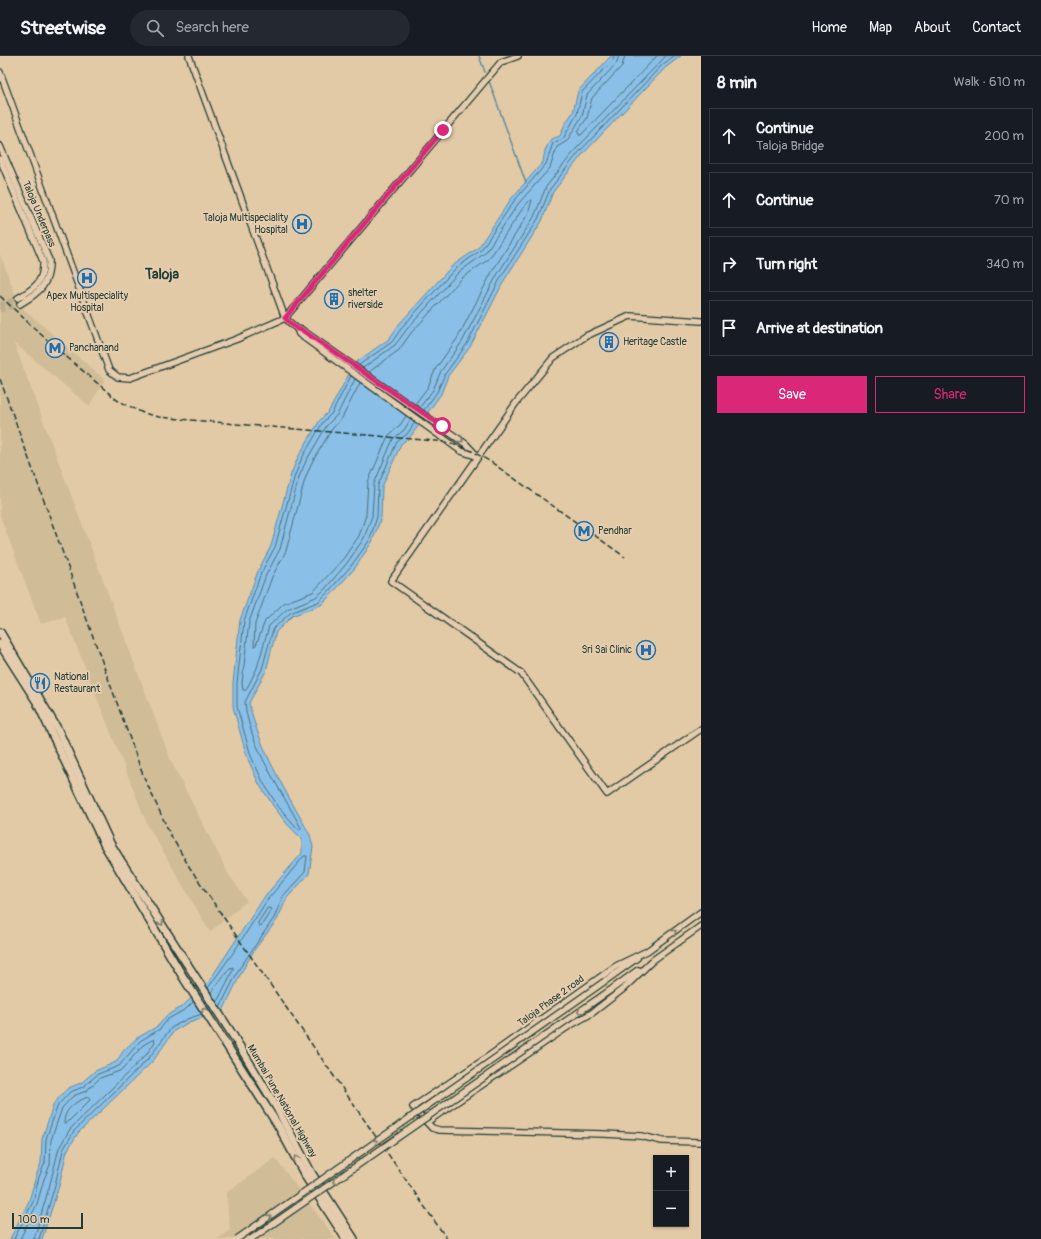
<!DOCTYPE html>
<html lang="en">
<head>
<meta charset="utf-8">
<style>
	:root { --surface:#171b24; --page:#242831; --text:#f1f3f6; --muted:#9ea1a6; --line:#363941; --accent:#db2777 }
	body { margin:0; font-family:Pangolin,sans-serif; background:var(--page); color:var(--text) }
	.controls { position:absolute; right:12px; bottom:12px; display:grid; overflow:hidden; border-radius:0px; box-shadow:0 1px 3px #0004 }
	.controls button { width:36px; height:36px; display:grid; place-items:center; padding:0; border:0; border-bottom:1px solid var(--line); background:var(--surface); color:var(--text); font:20px sans-serif }
	.scale { position:absolute; left:12px; bottom:10px; width:71px; box-sizing:border-box; padding-left:4px; border:2px solid #1f3d34; border-top:0; font-size:11px; line-height:14px; white-space:nowrap; color:#1f3d34; -webkit-text-stroke:3px #e6ccae; paint-order:stroke }
	.stop { position:absolute; width:12px; height:12px; margin:-9px; border:3px solid #db2777; border-radius:50%; background:#fff }
	.stop.end { background:#db2777; border-color:#fff; box-shadow:0 1px 4px #0008 }
	.list { margin:0; padding:0; list-style:none }
	h2 { display:flex; justify-content:space-between; align-items:center; height:52px; margin:0; padding:0 16px; font-size:17px }
	h2 small { font-size:13px; font-weight:400; color:var(--muted) }
	.list li { display:grid; grid-template-columns:26px 1fr auto; gap:12px; align-items:center; box-sizing:border-box; height:56px; margin:0 8px 8px; padding:0 8px; border:1px solid var(--line); border-radius:0px }
	.list b { display:block; font-size:15px; white-space:nowrap }
	.list p { margin:0; font-size:13px; white-space:nowrap; color:var(--muted) }
	.list em { font-size:13px; font-style:normal; color:var(--muted) }
	.actions { display:flex; gap:8px; padding:12px 16px }
	.actions a { flex:1; padding:9px 0; border:1px solid var(--accent); border-radius:0px; text-align:center; font-size:14px; color:var(--accent) }
	.actions .main { background:var(--accent); color:#fff }
	.icon { flex:none; width:22px; height:22px; fill:none; stroke:currentColor; stroke-width:2; stroke-linecap:round; stroke-linejoin:round }
	.map { position:relative; flex:none; width:701px; height:1183px; overflow:hidden }
	header { display:flex; align-items:center; gap:24px; box-sizing:border-box; height:56px; padding:0 20px; background:var(--surface); border-bottom:1px solid var(--line) }
	header strong { font-size:19px }
	nav { display:flex; gap:22px; margin-inline-start:auto; font-size:14px }
	.search { width:280px; height:36px; background:var(--page); display:flex; align-items:center; gap:10px; box-sizing:border-box; padding:0 14px; border-radius:22px; color:var(--muted); font-size:15px }
	main { display:flex }
	aside { flex:1; background:var(--surface) }
	.map>svg:first-child { display:block }
	.built { fill:#d1bc98 }
	.water { fill:#8abfe7; stroke:#5f8b9f }
	.lines { fill:none; stroke-linecap:round; stroke-linejoin:round }
	.shore { stroke:#4a717c; stroke-width:1 }
	.stream { stroke:#5f8b9f; stroke-width:1.5 }
	.secondary-tunnel { stroke:#bcae8f; stroke-width:5.5; stroke-dasharray:5.5 3; stroke-linecap:butt }
	.secondary-casing { stroke:#1f3d34; stroke-width:8 }
	.highway-casing { stroke:#1f3d34; stroke-width:10 }
	.secondary { stroke:#e6ccae; stroke-width:5.5 }
	.highway { stroke:#e6ccae; stroke-width:7 }
	.rail { stroke:#1f3d34; stroke-width:1.5; stroke-dasharray:6 3; stroke-linecap:butt }
	.secondary-bridge-casing { stroke:#1f3d34; stroke-width:8; stroke-linecap:butt }
	.secondary-bridge { stroke:#e6ccae; stroke-width:5.5 }
	.oneway { stroke:#797d6b }
	.route { stroke:#db2777; stroke-width:5 }
	.labels { text-anchor:middle; dominant-baseline:central; stroke-width:4; stroke-linejoin:round; paint-order:stroke }
	.street-label { font-size:10px; fill:#1f3d34; stroke:#e6ccae }
	.poi-label { font-size:10px; fill:#1f3d34; stroke:#e6ccae; text-anchor:start }
	.district-label { font-size:14px; font-weight:bold; fill:#1f3d34; stroke:#e6ccae }
</style>
</head>
<body>
<header>
<strong>Streetwise</strong>
<div class="search"><svg class="icon" aria-label="search" viewBox="0 0 24 24"><circle cx="10" cy="10" r="6"/><path d="M15 15l6 6"/></svg>Search here</div>
<nav><a>Home</a><a>Map</a><a>About</a><a>Contact</a></nav>
</header>
<main>
<div class="map">
<svg width="701" height="1183" viewBox="0 0 701 1183">
	<rect width="100%" height="100%" fill="#e3caa6"/>
	<filter id="ink" filterUnits="userSpaceOnUse"><feTurbulence type="fractalNoise" baseFrequency=".025" numOctaves="2"/><feDisplacementMap in="SourceGraphic" scale="8" xChannelSelector="R" yChannelSelector="G"/><feConvolveMatrix kernelMatrix="1 2 1 2 8 2 1 2 1" color-interpolation-filters="sRGB"/></filter>
	<g filter="url(#ink)">
		<g class="built">
			<path d="M0,198l19,51 86,75 -16,26 -75,-63 157,418 57,112 19,28 -37,31 -63,-108 -82,-207 -24,7 -41,-108z"/>
			<path d="M275,1102l61,81h-119l13,-9 -4,-37z"/>
		</g>
		<path class="water" d="M611,0h70l-16,12 -83,87 -29,37 -11,29 -37,58 -35,68 -22,29 -7,18 -30,42 -10,8 -19,43 -1,31 -9,24 -17,26 -25,28 -9,9 -29,11 -16,16 -10,39 -17,32c12,50 37,88 61,132l3,12 -4,27 -22,24 -10,22 -22,29 -13,22 -19,40 -34,11 -15,9 -21,30 -75,72 -11,18 -8,35 -17,53h-32l19,-38 7,-25 5,-13 1,-24 12,-36 14,-15 13,-5 14,-12 21,-9 8,-12 13,-12 21,-12 8,-10 17,-10 26,-25 56,-85 37,-43v-14l-15,-15 -13,-17 -15,-23 -12,-27 -14,-50v-24l7,-63 18,-49 13,-25 20,-72 7,-17 22,-37 9,-9 26,-48 34,-24 11,-16 52,-57 26,-18 33,-49 32,-37 2,-12 6,-11 9,-3 5,-12 8,-12 5,-21z"/>
		<g class="lines">
			<g class="shore">
				<path d="M625,0l-3,10 -30,32 -5,20 -9,13 1,4h2l76,-79"/>
				<path d="M359,309l33,-23 11,-16 52,-57 26,-19 33,-49 32,-37 7,-21 10,-4 14,-25 5,-22 31,-32 1,-4"/>
				<path d="M363,312l32,-23 12,-16 51,-56 27,-20 33,-49 32,-36 7,-21 10,-6 15,-25 5,-21 29,-31 3,-8"/>
				<path d="M369,316l30,-22 12,-17 51,-55 27,-19 34,-51 7,-8h2l-4,14 -36,58 -35,67 -21,29 -8,19 -13,17"/>
				<path d="M351,320l-19,37 -9,9 -21,36 -7,17 -20,72 -14,26 -17,48 -7,62v24l14,49 12,26 14,23 22,25 2,-2c-19,-37 -53,-84 -56,-126l17,-33 11,-40 17,-16 28,-11 9,-9 24,-27 18,-25 8,-24 1,-32 19,-43 11,-9 7,-11"/>
				<path d="M355,323l-18,36 -10,10 -21,36 -7,16 -19,72 -14,26 -17,47 -7,61 1,7h3l11,-22 12,-42 18,-17 29,-12 8,-7 23,-27 17,-25 8,-22 2,-32 19,-45 11,-9 7,-11"/>
				<path d="M360,327l-18,35 -10,11 -21,35 -6,15 -19,72 -14,26 -17,47 -1,22 2,-1 9,-24 19,-18 29,-11 30,-33 16,-23 7,-21 2,-33 20,-46 12,-11 6,-9"/>
				<path d="M420,351l13,-17 8,-19 21,-29 35,-67 37,-58 12,-30 30,-38 90,-93"/>
				<path d="M424,354l13,-18 8,-18 22,-30 34,-67 37,-58 12,-30 29,-37 83,-87 12,-9"/>
				<path d="M268,852l4,1 -11,17h-2l-1,-3z"/>
				<path d="M208,932l25,-35 35,-54 36,-43h3l-2,16 -22,24 -9,22 -35,51 -19,38"/>
				<path d="M211,936l19,-24 3,-1v3l-16,32"/>
				<path d="M88,1041l2,3 -23,23h-3c0,-14 12,-22 24,-26z"/>
				<path d="M14,1183l19,-37 6,-25 6,-14 1,-24 12,-34 12,-13 13,-5 15,-13 21,-8 21,-25 20,-12 8,-10 18,-10 7,-7"/>
				<path d="M20,1183l17,-35 7,-25 6,-14 1,-25 11,-32 11,-12 13,-5 14,-13 22,-8 21,-25 11,-6 1,3 -9,13 -76,74 -11,19 -9,36 -16,55"/>
				<path d="M39,1183l16,-54 8,-35 11,-19 75,-73 22,-30 16,-9 15,-5"/>
			</g>
			<g class="stream">
				<path d="M479,0l6,16"/>
				<path d="M489,25l37,102"/>
			</g>
			<g class="secondary-tunnel">
				<path d="M0,249l18,-7"/>
				<path d="M0,254l20,-6"/>
			</g>
			<defs>
				<g id="secondary">
					<path d="M189,0l96,262 12,11 5,1 164,114 12,13"/>
					<path d="M0,16l109,298 9,7 12,1 107,-39 48,-21 216,-256 17,-6"/>
					<path d="M0,90l49,114c1,24 -9,32 -29,44"/>
					<path d="M0,103l43,102c1,21 -8,27 -25,37"/>
					<path d="M701,265l-71,-5 -44,20 -33,22 -37,45 -125,178 130,92 86,121 94,-65"/>
					<path d="M297,273l2,5 162,117 15,5"/>
					<path d="M701,856l-54,39 -31,15 -134,95 -69,46 19,21 7,2 165,4 37,2 21,5 39,1"/>
					<path d="M605,925l32,-23"/>
					<path d="M612,933l26,-19"/>
					<path d="M427,1066l142,-96 23,-13 31,-24 30,-29 48,-34"/>
				</g>
				<g id="highway">
					<path d="M0,576l58,98 52,113 11,18 113,176 44,73 34,64 42,65"/>
					<path d="M0,588l37,58 68,144 11,18 67,113 96,150 27,50 40,62"/>
				</g>
			</defs>
			<use href="#secondary" class="secondary-casing"/>
			<use href="#highway" class="highway-casing"/>
			<use href="#secondary" class="secondary"/>
			<use href="#highway" class="highway"/>
			<g class="rail">
				<path d="M0,240l48,45 69,59 26,13 16,4 31,3 258,22 22,8 21,12 134,95"/>
				<path d="M0,323l143,396 27,59 20,34 34,50 223,321"/>
			</g>
			<defs>
				<g id="secondary-bridge">
					<path d="M237,1183l368,-258"/>
					<path d="M251,1183l361,-250"/>
				</g>
			</defs>
			<use href="#secondary-bridge" class="secondary-bridge-casing"/>
			<use href="#secondary-bridge" class="secondary-bridge"/>
		</g>
		<defs><path id="oneway-chevron" d="M-2-3.5L2.5 0L-2 3.5" fill="none" stroke-width="1.6" stroke-linecap="round" stroke-linejoin="round"/></defs>
		<g class="oneway">
			<use href="#oneway-chevron" transform="translate(461 384) rotate(36)"/>
			<use href="#oneway-chevron" transform="translate(161 867) rotate(57)"/>
			<use href="#oneway-chevron" transform="translate(674 876) rotate(-36)"/>
			<use href="#oneway-chevron" transform="translate(204 954) rotate(-122)"/>
			<use href="#oneway-chevron" transform="translate(580 955) rotate(145)"/>
			<use href="#oneway-chevron" transform="translate(375 1086) rotate(-35)"/>
			<use href="#oneway-chevron" transform="translate(296 1102) rotate(-117)"/>
			<use href="#oneway-chevron" transform="translate(335 1125) rotate(145)"/>
			<use href="#oneway-chevron" transform="translate(269 1161) rotate(-35)"/>
		</g>
	</g>
	<g class="lines" filter="url(#ink)">
		<path class="route" d="M442,370l-140,-96 -5,-1 -12,-11 158,-188"/>
	</g>
	<defs>
		<symbol id="hospital-ring" viewBox="-11 -11 22 22"><circle r="9.5" fill="#e6ccae" stroke="#1f6fb2" stroke-width="1.5"/><path d="M-5-5h3v3.5h4V-5h3V5h-3V1.5h-4V5h-3Z" fill="#1f6fb2"/></symbol>
		<symbol id="building-ring" viewBox="-11 -11 22 22"><circle r="9.5" fill="#e6ccae" stroke="#1f6fb2" stroke-width="1.5"/><path d="M-4-6H4V6H1V3H-1V6H-4ZM-2.5-4.3h1.7v1.8h-1.7ZM.8-4.3h1.7v1.8H.8ZM-2.5-1h1.7V.8h-1.7ZM.8-1h1.7V.8H.8Z" fill="#1f6fb2"/></symbol>
		<symbol id="metro-ring" viewBox="-11 -11 22 22"><circle r="9.5" fill="#e6ccae" stroke="#1f6fb2" stroke-width="1.5"/><path d="M-5.5 5V-5H-3L0 0L3-5H5.5V5H3V-.5L0 4L-3-.5V5Z" fill="#1f6fb2"/></symbol>
		<symbol id="restaurant-ring" viewBox="-11 -11 22 22"><circle r="9.5" fill="#e6ccae" stroke="#1f6fb2" stroke-width="1.5"/><path d="M-5-6h1v4h1v-4h1v4h1v-4h1v5L-1.5 .5V6h-2V.5L-5-1ZM5-6V6H3V1.5H1.5Q1.5-4 5-6Z" fill="#1f6fb2"/></symbol>
	</defs>
	<g fill-rule="evenodd">
		<use href="#hospital-ring" x="291" y="157" width="22" height="22"/>
		<use href="#hospital-ring" x="76" y="211" width="22" height="22"/>
		<use href="#building-ring" x="323" y="232" width="22" height="22"/>
		<use href="#building-ring" x="598" y="275" width="22" height="22"/>
		<use href="#metro-ring" x="44" y="281" width="22" height="22"/>
		<use href="#metro-ring" x="573" y="464" width="22" height="22"/>
		<use href="#hospital-ring" x="635" y="583" width="22" height="22"/>
		<use href="#restaurant-ring" x="29" y="616" width="22" height="22"/>
	</g>
	<g class="labels">
		<g class="street-label">
			<text transform="translate(39 158) rotate(67)">Taloja Underpass</text>
			<text transform="translate(551 945) rotate(-36)">Taloja Phase 2 road</text>
			<text transform="translate(282 1045) rotate(60)">Mumbai Pune National Highway</text>
		</g>
		<g class="poi-label">
			<text x="288" y="162" text-anchor="end">Taloja Multispeciality<tspan x="288" dy="12">Hospital</tspan></text>
			<text x="348" y="237">shelter<tspan x="348" dy="12">riverside</tspan></text>
			<text x="87" y="240" text-anchor="middle">Apex Multispeciality<tspan x="87" dy="12">Hospital</tspan></text>
			<text x="623" y="286">Heritage Castle</text>
			<text x="69" y="292">Panchanand</text>
			<text x="598" y="475">Pendhar</text>
			<text x="632" y="594" text-anchor="end">Sri Sai Clinic</text>
			<text x="54" y="621">National<tspan x="54" dy="12">Restaurant</tspan></text>
		</g>
		<g class="district-label">
			<text x="162" y="218">Taloja</text>
		</g>
	</g>
</svg>
<div class="controls">
<button>+</button>
<button>−</button>
</div>
<div class="scale">100 m</div>
<div class="stop" style="left:442px;top:370px"></div>
<div class="stop end" style="left:443px;top:74px"></div>
</div>
<aside>
<h2>8 min<small>Walk · 610 m</small></h2>
<ul class="list">
<li><svg class="icon" aria-label="ahead" viewBox="0 0 24 24"><path d="M12 20V5M6 11l6-6 6 6"/></svg><div><b>Continue</b><p>Taloja Bridge</p></div><em>200 m</em></li>
<li><svg class="icon" aria-label="ahead" viewBox="0 0 24 24"><path d="M12 20V5M6 11l6-6 6 6"/></svg><div><b>Continue</b></div><em>70 m</em></li>
<li><svg class="icon" aria-label="right" viewBox="0 0 24 24"><path d="M7 20v-9h11M14 6l5 5-5 5"/></svg><div><b>Turn right</b></div><em>340 m</em></li>
<li><svg class="icon" aria-label="arrive" viewBox="0 0 24 24"><path d="M6 21V4h12l-3 4 3 4H6"/></svg><div><b>Arrive at destination</b></div></li>
</ul>
<div class="actions"><a class="main">Save</a><a>Share</a></div>
</aside>
</main>
</body>
</html>
